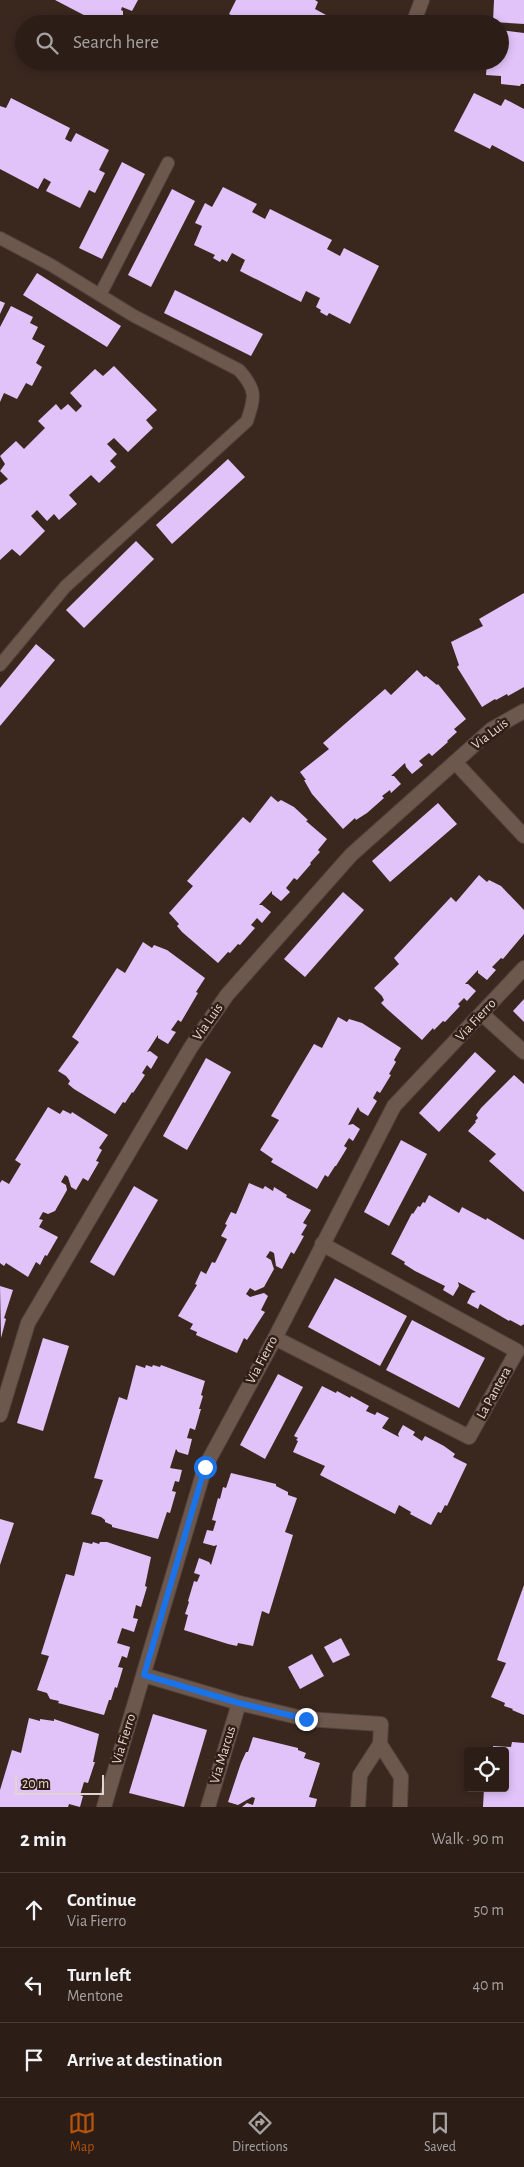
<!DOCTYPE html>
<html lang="en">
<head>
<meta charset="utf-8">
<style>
	:root { --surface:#2c1e17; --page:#382b24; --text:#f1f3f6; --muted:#a6a2a1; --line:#483c36; --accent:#b45309 }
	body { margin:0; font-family:"Alegreya Sans",sans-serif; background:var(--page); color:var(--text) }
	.controls { position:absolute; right:15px; bottom:15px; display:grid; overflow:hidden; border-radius:5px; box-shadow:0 2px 8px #0003 }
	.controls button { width:45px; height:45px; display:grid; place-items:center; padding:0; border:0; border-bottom:1px solid var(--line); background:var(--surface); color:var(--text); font:25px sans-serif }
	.scale { position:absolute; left:15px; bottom:12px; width:89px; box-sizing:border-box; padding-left:5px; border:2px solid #e2d5cf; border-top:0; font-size:14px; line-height:18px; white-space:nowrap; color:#e2d5cf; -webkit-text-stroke:4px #301e15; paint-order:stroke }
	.stop { position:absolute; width:15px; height:15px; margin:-11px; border:4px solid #1a73e8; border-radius:50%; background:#fff }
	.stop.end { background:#1a73e8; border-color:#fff; box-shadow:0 1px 5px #0008 }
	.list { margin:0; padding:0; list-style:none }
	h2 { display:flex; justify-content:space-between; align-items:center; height:65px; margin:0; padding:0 20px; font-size:21px }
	h2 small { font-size:16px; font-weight:400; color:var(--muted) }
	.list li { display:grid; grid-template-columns:32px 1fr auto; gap:15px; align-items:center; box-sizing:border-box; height:75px; padding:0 20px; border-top:1px solid var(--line) }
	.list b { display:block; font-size:19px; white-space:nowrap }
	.list p { margin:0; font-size:16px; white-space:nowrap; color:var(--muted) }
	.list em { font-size:16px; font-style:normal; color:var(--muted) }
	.icon { flex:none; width:28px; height:28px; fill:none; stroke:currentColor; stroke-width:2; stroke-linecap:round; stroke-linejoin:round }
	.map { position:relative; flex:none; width:524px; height:1807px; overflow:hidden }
	.search { position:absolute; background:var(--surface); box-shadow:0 2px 8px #0003; left:15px; right:15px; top:15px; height:55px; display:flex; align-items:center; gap:12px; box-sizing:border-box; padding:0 18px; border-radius:28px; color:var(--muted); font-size:19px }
	.sheet { height:290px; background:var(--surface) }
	nav { display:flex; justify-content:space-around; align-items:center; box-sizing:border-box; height:70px; border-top:1px solid var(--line); background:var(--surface); font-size:14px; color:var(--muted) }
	nav a { display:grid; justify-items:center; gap:2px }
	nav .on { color:var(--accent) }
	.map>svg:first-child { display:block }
	.building { fill:#e1c3f9 }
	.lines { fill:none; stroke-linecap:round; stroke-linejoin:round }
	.service-casing { stroke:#53433c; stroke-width:14 }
	.minor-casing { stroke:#53433c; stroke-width:16 }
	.service { stroke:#6d584e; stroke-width:12 }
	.minor { stroke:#6d584e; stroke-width:14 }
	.route { stroke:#1a73e8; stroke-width:6 }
	.labels { text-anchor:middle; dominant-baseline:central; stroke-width:5; stroke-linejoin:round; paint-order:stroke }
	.street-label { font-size:14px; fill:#e2d5cf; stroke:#301e15 }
</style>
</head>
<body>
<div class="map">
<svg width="524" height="1807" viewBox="0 0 524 1807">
	<rect width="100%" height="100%" fill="#3a281f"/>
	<g class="building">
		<path d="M55,0h83l-6,11 -10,-4 -1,3 2,1v5l-4,8h-18z"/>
		<path d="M236,0h79l3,2 -3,7 11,6 -5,9h-72l-20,-10z"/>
		<path d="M494,0h30v24l-31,-2z"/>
		<path d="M500,30l24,3v51h-3l-1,2 -19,-2v-8l-15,-1 1,-14h13z"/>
		<path d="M474,93l27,13 4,-7 19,10v53l-32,-17 -2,4 -36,-18z"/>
		<path d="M11,98l59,30 -5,11 6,3 5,-9 33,17 -10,20 6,3 -10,20 -6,-3 -9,18 -34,-17 5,-9 -7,-4 -6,11 -38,-20v-63l6,2z"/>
		<path d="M122,162l23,12 -43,85 -23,-11z"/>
		<path d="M223,187l34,17 -5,8 13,7 5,-10 62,31 -5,9 13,7 4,-8 35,18 -29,58 -21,-11 -2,3 -7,-4 1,-2 -5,-3 4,-9 -14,-7 -5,11 -61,-31 5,-11 -13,-7 -5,9 -5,-3 -2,3 -7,-4 2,-3 -21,-10 8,-19 -7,-3 10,-20 7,4z"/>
		<path d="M172,189l23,12 -44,86 -23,-12z"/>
		<path d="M37,273l84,53 -14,21 -84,-52z"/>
		<path d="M175,290l88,44 -12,22 -87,-43z"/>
		<path d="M0,301l5,2 -5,11z"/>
		<path d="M11,306l22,11 -3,6 8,4 -6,12 13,7 -9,17 6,4 -10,19 -6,-3 -9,16 -13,-6 -4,9v-75z"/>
		<path d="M114,366l43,44 -11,10 7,8 -25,24 -14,-14 -7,6 10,10 -7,7 6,6 -17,16 -8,-8 -22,20 8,9 -18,16 -5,-6 -7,7 -10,-11 -6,6 14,15 -25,25 -8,-7 -12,11v-75l8,-6 -8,-8 5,-7 -5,-8 16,-15 8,8 21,-21 -7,-7 18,-17 5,6 7,-6 8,8 6,-6 -12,-13 25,-24 8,7z"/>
		<path d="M228,459l17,18 -73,67 -16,-19z"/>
		<path d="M136,541l18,18 -70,69 -18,-18z"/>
		<path d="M524,593v94l-16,9 -1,-2 -11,6 -1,-1 -13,8 -25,-40 2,-2 -8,-23 32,-16 -4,-7z"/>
		<path d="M36,644l19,16 -55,66v-38z"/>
		<path d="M417,670l7,7 2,-1 11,9 1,-1 28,35 -12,10 3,3 -10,9 1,1 -16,14 -3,-3 -10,8 4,4 -11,9 -6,-7 -1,-4 -14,13h3l7,8 -10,9 -1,-3 -8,6 2,2 -17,15 -11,7 -1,-2 -12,11 -31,-35 -8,-14h2l-6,-8 29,-23 -6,-6 62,-54 6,6z"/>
		<path d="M271,796l7,6 3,-2 13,7 14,13 -2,1 21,18 -9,11 2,2 -10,11 1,1 -14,16 -3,-2 -8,10 4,4 -9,9 -9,-7v-3l-13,14h3l9,7 -9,11 -5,-5 -6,7 4,3 -15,17 -2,-1 -8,9 -2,-1 -10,11 -36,-31 -5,-6 2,-2 -10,-11 24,-27 -6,-5 56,-64 7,6z"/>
		<path d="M438,803l19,21 -67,58 -18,-21z"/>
		<path d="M479,875l8,7 2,-2 12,6 23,24v24l-21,25 -2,-1 -9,9 4,3 -9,10 -9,-7v-3l-13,14h3l8,7 -9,10 -3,-3 -6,6 2,2 -15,16 -2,-1 -9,9 -1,-2 -11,12 -35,-31 -6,-6 3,-3 -2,-4 -8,-8 25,-24 -5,-6 57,-61 5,5z"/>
		<path d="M343,892l21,18 -59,67 -21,-18z"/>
		<path d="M143,942l9,6 2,-3 13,5 38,28 -9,14 2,1 -17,29 -3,-2 -7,10 5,2 -8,12 -10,-6v-3l-11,17 3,-1 8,6 -7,12 -4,-4 -5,8 3,2 -12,18 -1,-1 -7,11 -2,-1 -8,12 -41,-25 -6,-5 2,-3 -4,-5 -8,-5 21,-29 -7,-5 45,-69 8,5z"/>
		<path d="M524,999v23l-11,-11z"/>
		<path d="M338,1017l9,5 2,-3 13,4 39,25 -7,12 2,2 -7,12 2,1 -11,18 -3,-2 -4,7 4,3 -9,15 -8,-5 -2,-4 -10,18 5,-1 7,5 -7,12 -4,-3 -5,8 3,2 -11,18h-1l-7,11 -3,-2 -8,14 -46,-27 2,-3 -13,-9 19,-30 -8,-4 43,-72 8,4z"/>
		<path d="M475,1052l21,19 -57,61 -20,-19z"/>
		<path d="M206,1058l25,14 -44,78 -24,-14z"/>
		<path d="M514,1075l10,9v108l-35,-31 7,-7 -28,-23 8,-9 -1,-1 3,-3 -2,-3 5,-7z"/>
		<path d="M48,1107l12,7 3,-4 8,4 1,-2 36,23 -9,13 3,2 -6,11 3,1 -11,19 -5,-3 -7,12 -5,-3 -3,-10 -3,-2 -4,7 5,3 1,5 -12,21 -7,3 -5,-2 -4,7 4,1 -4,7 19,10 -11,19 -2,-1 -5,10 -4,-3 -8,15 -22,-14 -2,3 -4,-3v-80l2,-3 7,4 12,-20 -6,-4z"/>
		<path d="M401,1140l26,14 -38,72 -25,-14z"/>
		<path d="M249,1183l14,6 2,-3 8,5 1,-4 13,8 -1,2 25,13 -8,13 4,2 -6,10 3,1 -10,18 -3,-2 -9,17 -6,-3 -2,-13 -4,-2 -4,6 5,3 3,9 -10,18 -9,4 -5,-3 -4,6 4,3 14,-4 4,3 -7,14 4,2 -18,28 -3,-2 -7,15 -41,-18 1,-3 -7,-3 3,-5 -15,-8 19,-31 -2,-1 6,-13 5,3 6,-12 3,1 12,-24 -6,-3 6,-11 -2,-1 6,-12 5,2z"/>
		<path d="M134,1186l24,14 -44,76 -24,-14z"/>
		<path d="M429,1195l30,18 3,-6 24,13 1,-2 37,22v84l-3,2 -11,-6 -1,1 -29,-17 -2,5 -11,-6 5,-10 4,-1 -18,-10 1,4 -6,10 -10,-6 2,-4 -30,-15 -11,-7 1,-2 -14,-8 21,-41 1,1 5,-8 2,1 3,-5 2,1z"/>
		<path d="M335,1278l72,38 -27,50 -72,-39z"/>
		<path d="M0,1286l13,4 -9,28 2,1 -5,19z"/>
		<path d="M412,1320l73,38 -26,50 -73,-38z"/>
		<path d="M43,1338l26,8 -26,85 -26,-8z"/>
		<path d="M136,1365l9,3 1,-3 6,2 1,-2 7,2 1,-2 44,16 -4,14 2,1 -4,13h2l-6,21 -5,-2 -3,10 5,1 -4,16 -10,-3 -2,-3 -6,19 12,2 -3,12 -4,-1 -3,10 4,1 -6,21 -3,-1 -9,27 -46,-12v-2l-7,-3v-2l-4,-3 -10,-3 12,-34 -9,-2 25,-81 8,3z"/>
		<path d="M278,1374l25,13 -38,72 -25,-14z"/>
		<path d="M322,1386l14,7 1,-2 13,7 1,-2 18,10 -3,5 9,4 2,-3 12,6 -7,10 17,9 -1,-3 5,-9 12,7 -2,3 9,6 3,-5 19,10 11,8 -2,3 14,7 -20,42 -2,-1 -4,8 -3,-1 -7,13 -21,-11 1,-2 -12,-7 -4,9 -75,-39 5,-9 -32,-14 5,-11 -2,-1 2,-2 -4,-2z"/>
		<path d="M231,1473l45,11v2l12,6v3l9,3 -12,34 8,3 -24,79 -7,-3 -9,35 -15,-3 -1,3 -9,-2 -44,-14 4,-15 -3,-1 4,-12 -1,-1 6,-20 3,1 3,-7 -6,-2 5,-15 10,4 2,3 6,-20 -3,1 -11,-3 4,-13 6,1 3,-10 -4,-1 6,-22 2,1 3,-12 3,1z"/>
		<path d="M0,1519l14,4 -14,42z"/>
		<path d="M83,1542l9,2 1,-2 6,2 1,-2h7l44,15 -6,29 2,1 -6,20 -5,-2 -3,13 5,1 -4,13 -12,-4 -5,15 13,4 -3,11 -5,-2 -4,11 5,1 -6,20 -2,-1 -4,13h-2l-5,15 -46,-12 1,-2 -9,-2 -3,-6 -10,-3 12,-34 -8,-2 25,-80 8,2z"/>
		<path d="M524,1585v130l-12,-5 1,-1 -9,-3 1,-3 -14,-6 15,-34 -9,-3z"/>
		<path d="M341,1638l9,17 -17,8 -9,-16z"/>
		<path d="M312,1654l12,22 -24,13 -12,-22z"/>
		<path d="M153,1714l54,16 -23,77 -55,-14z"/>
		<path d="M29,1718l11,3v-2l14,2v-2l45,15 -6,28h2l-7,21 -4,-1 -4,13 3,1 -3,11 -11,-3 -1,3h-68v-17l12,-40 9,3z"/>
		<path d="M253,1737l45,11v2l8,3 -2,5 16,5 -11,34 8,2 -2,8h-73l5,-4 6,2 2,-7 -3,-1 -14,8 -10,-3 13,-39 5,-11h2z"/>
		<path d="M512,1742l12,1v64h-41l1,-19h21v-37h-12v-5l18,1z"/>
	</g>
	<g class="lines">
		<defs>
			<g id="service">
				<path d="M0,238l51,27 83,51 105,54c18,20 16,27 8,51l-182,166 -65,78"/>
				<path d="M100,295l68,-132"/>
			</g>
			<g id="minor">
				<path d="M413,24l9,-24"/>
				<path d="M455,762l69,74"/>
				<path d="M482,1014l42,38"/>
				<path d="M275,1338l194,99 48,-86 -195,-107"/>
				<path d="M0,1415l28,-92 163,-276 36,-52 124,-140 141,-126 32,-18"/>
				<path d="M144,1675l95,28 67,16 75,5 -1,20 -20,31 -2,32"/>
				<path d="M380,1744l21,33 -1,30"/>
				<path d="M104,1807l101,-340 70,-129 119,-232 130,-138"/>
				<path d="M208,1807l31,-104"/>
			</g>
		</defs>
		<use href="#service" class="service-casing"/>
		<use href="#minor" class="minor-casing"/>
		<use href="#service" class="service"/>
		<use href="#minor" class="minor"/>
	</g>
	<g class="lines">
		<path class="route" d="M205,1467l-61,208 95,28 67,16"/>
	</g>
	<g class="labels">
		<g class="street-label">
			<text transform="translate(490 734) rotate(-37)">Via Luis</text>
			<text transform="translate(476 1020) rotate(-47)">Via Fierro</text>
			<text transform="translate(208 1022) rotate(-55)">Via Luis</text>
			<text transform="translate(262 1360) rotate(-62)">Via Fierro</text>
			<text transform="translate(494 1393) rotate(-61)">La Pantera</text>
			<text transform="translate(124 1739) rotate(-73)">Via Fierro</text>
			<text transform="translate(223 1755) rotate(-73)">Via Marcus</text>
		</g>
	</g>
</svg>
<div class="controls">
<button><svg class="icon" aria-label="locate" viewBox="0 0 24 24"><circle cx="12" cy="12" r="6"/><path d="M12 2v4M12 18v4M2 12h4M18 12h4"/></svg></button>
</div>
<div class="scale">20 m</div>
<div class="stop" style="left:205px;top:1467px"></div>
<div class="stop end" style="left:306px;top:1719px"></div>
<div class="search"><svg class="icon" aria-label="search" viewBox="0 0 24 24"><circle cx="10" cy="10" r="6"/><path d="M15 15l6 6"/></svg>Search here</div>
</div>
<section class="sheet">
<h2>2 min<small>Walk · 90 m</small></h2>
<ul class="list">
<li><svg class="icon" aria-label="ahead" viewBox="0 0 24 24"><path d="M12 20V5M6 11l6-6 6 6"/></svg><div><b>Continue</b><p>Via Fierro</p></div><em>50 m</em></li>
<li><svg class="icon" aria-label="left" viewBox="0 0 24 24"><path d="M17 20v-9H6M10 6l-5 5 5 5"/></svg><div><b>Turn left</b><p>Mentone</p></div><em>40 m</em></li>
<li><svg class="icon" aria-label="arrive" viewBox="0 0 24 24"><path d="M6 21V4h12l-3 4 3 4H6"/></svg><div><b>Arrive at destination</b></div></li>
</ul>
</section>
<nav>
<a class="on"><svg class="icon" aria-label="map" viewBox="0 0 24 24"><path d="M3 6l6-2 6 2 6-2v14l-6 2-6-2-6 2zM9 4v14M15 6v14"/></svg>Map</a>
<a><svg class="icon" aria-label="directions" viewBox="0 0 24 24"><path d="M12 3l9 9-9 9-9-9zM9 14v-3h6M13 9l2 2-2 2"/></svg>Directions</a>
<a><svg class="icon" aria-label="saved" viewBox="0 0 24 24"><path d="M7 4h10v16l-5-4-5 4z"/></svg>Saved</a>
</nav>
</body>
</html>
